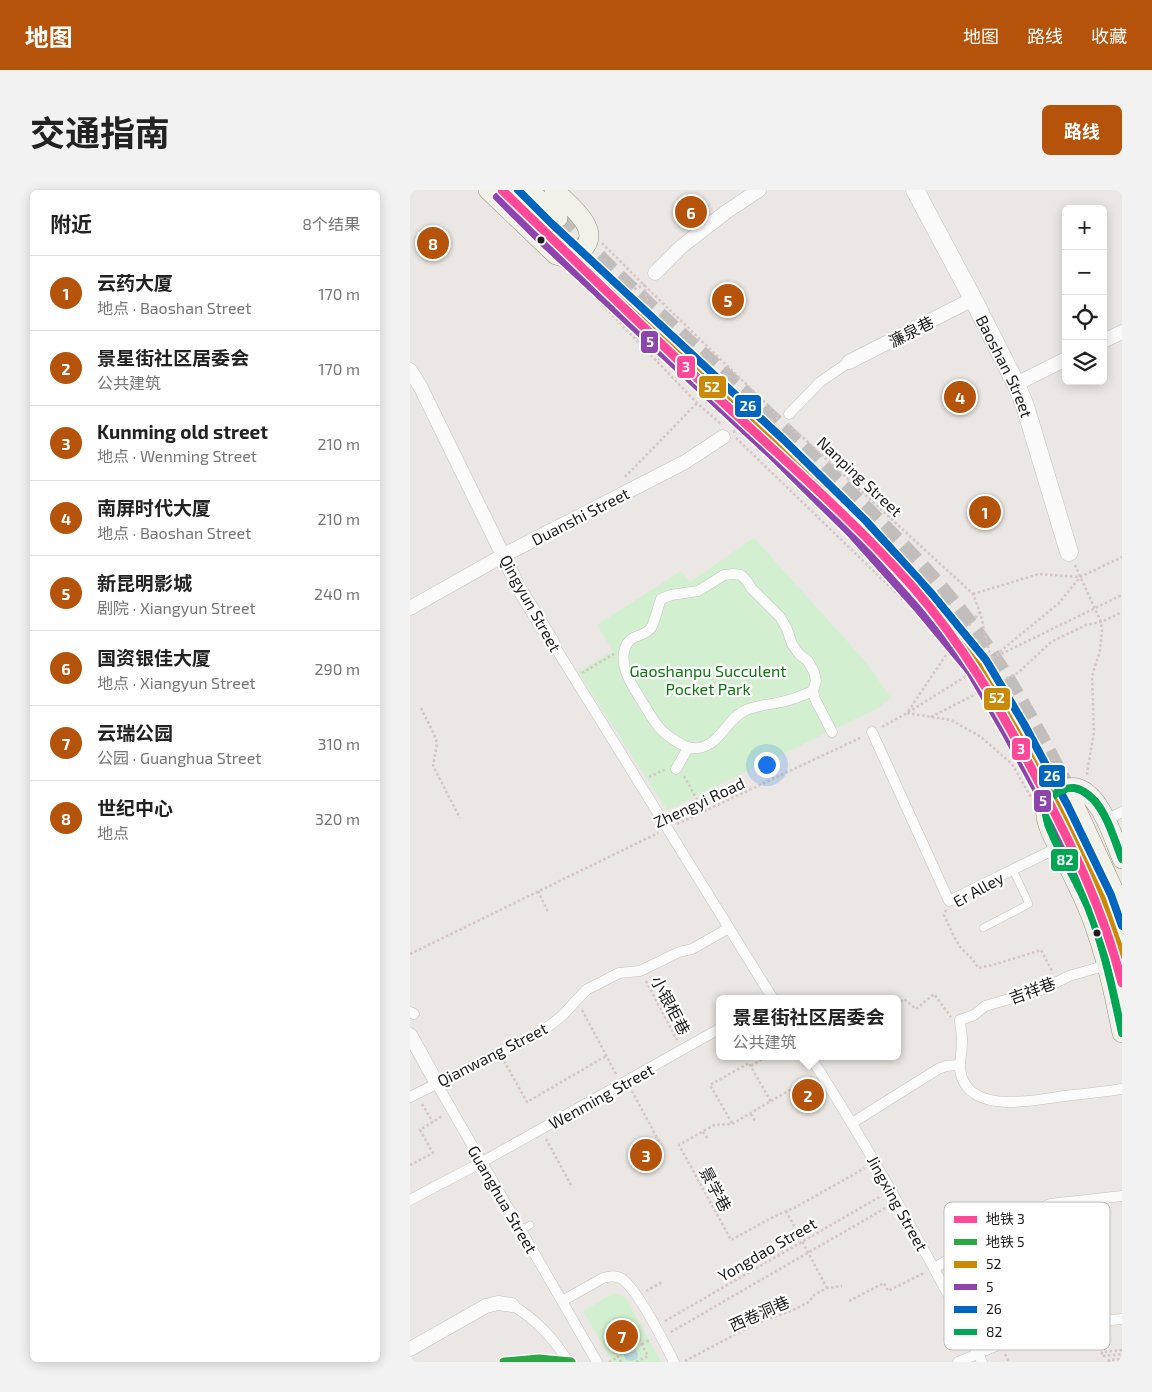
<!DOCTYPE html>
<html lang="zh">
<head>
<meta charset="utf-8">
<style>
	:root { --surface:#fff; --page:#f2f2f2; --text:#222; --muted:#767676; --line:#e0e0e0; --accent:#b45309 }
	body { margin:0; font-family:"Exo 2","Noto Sans SC",sans-serif; background:var(--page); color:var(--text) }
	.controls { position:absolute; right:15px; top:15px; display:grid; overflow:hidden; border-radius:8px; box-shadow:0 2px 12px #0003 }
	.controls button { width:45px; height:45px; display:grid; place-items:center; padding:0; border:0; border-bottom:1px solid var(--line); background:var(--surface); color:var(--text); font:25px sans-serif }
	.you { position:absolute; left:356px; top:574px; width:18px; height:18px; margin:-12px; border:4px solid #fff; border-radius:50%; background:#1a73e8; box-shadow:0 0 0 8px #1a73e833 }
	.badge { display:grid; place-items:center; width:32px; height:32px; border-radius:50%; background:var(--accent); color:#fff; font-size:16px; font-weight:700 }
	.pin { position:absolute; translate:-50% -50%; border:2px solid #fff; box-shadow:0 1px 5px #0006 }
	.popup { position:absolute; left:306px; top:805px; width:185px; height:65px; box-sizing:border-box; display:grid; place-content:center; border-radius:8px; background:var(--surface); filter:drop-shadow(0 1px 4px #0005); font-size:16px; white-space:nowrap; color:var(--muted) }
	.popup b { font-size:19px; color:var(--text) }
	.popup::after { content:''; position:absolute; left:50%; top:100%; margin-left:-10px; border:10px solid transparent; border-top-color:var(--surface) }
	.list { margin:0; padding:0; list-style:none }
	h2 { display:flex; justify-content:space-between; align-items:center; height:65px; margin:0; padding:0 20px; font-size:21px }
	h2 small { font-size:16px; font-weight:400; color:var(--muted) }
	.list li { display:grid; grid-template-columns:32px 1fr auto; gap:15px; align-items:center; box-sizing:border-box; height:75px; padding:0 20px; border-top:1px solid var(--line) }
	.list b { display:block; font-size:19px; white-space:nowrap }
	.list p { margin:0; font-size:16px; white-space:nowrap; color:var(--muted) }
	.list em { font-size:16px; font-style:normal; color:var(--muted) }
	.icon { flex:none; width:28px; height:28px; fill:none; stroke:currentColor; stroke-width:2; stroke-linecap:round; stroke-linejoin:round }
	.map { position:relative; flex:none; width:712px; height:1172px; overflow:hidden; border-radius:8px }
	header { display:flex; align-items:center; gap:30px; box-sizing:border-box; height:70px; padding:0 25px; background:var(--accent); color:#fff }
	header strong { font-size:24px }
	nav { display:flex; gap:28px; margin-inline-start:auto; font-size:18px }
	.intro { display:flex; align-items:center; justify-content:space-between; box-sizing:border-box; height:120px; padding:0 30px }
	h1 { margin:0; font-size:35px }
	.button { padding:12px 22px; border-radius:8px; background:var(--accent); color:#fff; font-size:18px; font-weight:700 }
	main { display:flex; gap:30px; padding:0 30px }
	aside { flex:1; background:var(--surface); border-radius:8px; box-shadow:0 2px 12px #0003 }
	.map>svg:first-child { display:block }
	.park { fill:#d2f0cf }
	.water { fill:#b8d8dd }
	.lines { fill:none; stroke-linecap:round; stroke-linejoin:round }
	.secondary-tunnel { stroke:#c1bebc; stroke-width:19; stroke-dasharray:19 9; stroke-linecap:butt }
	.service-casing { stroke:#c3c2c0; stroke-width:8 }
	.pedestrian-casing { stroke:#c3c2c0; stroke-width:11 }
	.minor-casing { stroke:#c3c2c0; stroke-width:15 }
	.tertiary-casing { stroke:#c3c2c0; stroke-width:19 }
	.secondary-casing { stroke:#93927d; stroke-width:20 }
	.path { stroke:#d5c6c4; stroke-width:2.5; stroke-dasharray:2.5 2.5; stroke-linecap:butt }
	.service { stroke:#fcfbfb; stroke-width:7 }
	.pedestrian { stroke:#fcfbfb; stroke-width:10 }
	.minor { stroke:#fcfbfb; stroke-width:14 }
	.tertiary { stroke:#fcfbfb; stroke-width:18 }
	.secondary { stroke:#f2f1e9; stroke-width:19 }
	.bus-1-casing { stroke:#fff; stroke-width:11 }
	.bus-2-casing { stroke:#fff; stroke-width:11 }
	.bus-3-casing { stroke:#fff; stroke-width:11 }
	.bus-4-casing { stroke:#fff; stroke-width:11 }
	.bus-1 { stroke:#cb8a06; stroke-width:8 }
	.bus-2 { stroke:#8e44ad; stroke-width:8 }
	.bus-3 { stroke:#0065bd; stroke-width:8 }
	.bus-4 { stroke:#00a651; stroke-width:8 }
	.metro-1-casing { stroke:#fff; stroke-width:12 }
	.metro-2-casing { stroke:#fff; stroke-width:12 }
	.metro-1 { stroke:#fe4998; stroke-width:9 }
	.metro-2 { stroke:#2aa844; stroke-width:9 }
	.bus-dot { fill:#1c1c1c; stroke:#fff; stroke-width:2 }
	.labels { text-anchor:middle; dominant-baseline:central; stroke-width:4.5; stroke-linejoin:round; paint-order:stroke }
	.street-label { font-size:16px; fill:#1c1c1c; stroke:#fff }
	.park-label { font-size:16px; fill:#0d760e; stroke:#fff }
	.key { fill:#fff; stroke:#bbb; stroke-width:1 }
	.key-label { font-size:14px; fill:#1c1c1c }
	.line-badge { stroke:#fff; stroke-width:2 }
	.badge-label { font-size:14px; text-anchor:middle; font-weight:bold; fill:#fff }
</style>
</head>
<body>
<header>
<strong>地图</strong>
<nav><a>地图</a><a>路线</a><a>收藏</a></nav>
</header>
<div class="intro"><h1>交通指南</h1><a class="button">路线</a></div>
<main>
<aside>
<h2>附近<small>8个结果</small></h2>
<ul class="list">
<li><span class="badge">1</span><div><b>云药大厦</b><p>地点 · Baoshan Street</p></div><em>170 m</em></li>
<li><span class="badge">2</span><div><b>景星街社区居委会</b><p>公共建筑</p></div><em>170 m</em></li>
<li><span class="badge">3</span><div><b>Kunming old street</b><p>地点 · Wenming Street</p></div><em>210 m</em></li>
<li><span class="badge">4</span><div><b>南屏时代大厦</b><p>地点 · Baoshan Street</p></div><em>210 m</em></li>
<li><span class="badge">5</span><div><b>新昆明影城</b><p>剧院 · Xiangyun Street</p></div><em>240 m</em></li>
<li><span class="badge">6</span><div><b>国资银佳大厦</b><p>地点 · Xiangyun Street</p></div><em>290 m</em></li>
<li><span class="badge">7</span><div><b>云瑞公园</b><p>公园 · Guanghua Street</p></div><em>310 m</em></li>
<li><span class="badge">8</span><div><b>世纪中心</b><p>地点</p></div><em>320 m</em></li>
</ul>
</aside>
<div class="map">
<svg width="712" height="1172" viewBox="0 0 712 1172">
	<rect width="100%" height="100%" fill="#eae7e4"/>
	<g class="park">
		<path d="M344,348l111,123 26,37 -13,10 -211,102 -89,-138 35,-21 -16,-26 84,-54 9,11z"/>
		<path d="M204,1103l12,5 35,64h-48l-30,-51z"/>
	</g>
	<g class="water">
		<circle cx="230" cy="126" r="12"/>
		<path d="M218,1150l4,3 6,11 -1,5 -5,2 -6,-1 -5,-11 1,-6z"/>
	</g>
	<g class="lines">
		<g class="secondary-tunnel">
			<path d="M148,28c22,22 44,45 67,67 68,64 138,125 205,191 51,49 102,99 144,156 39,53 69,113 99,170"/>
			<path d="M134,40l233,217 82,81 66,73 53,65 37,63 44,81"/>
		</g>
		<defs>
			<g id="service">
				<path d="M573,738l46,-24 -16,-34"/>
				<path d="M111,1040l9,-5"/>
			</g>
			<g id="pedestrian">
				<path d="M379,224l31,-32 29,-20"/>
				<path d="M142,452l221,357"/>
				<path d="M403,501c-10,4 -21,9 -32,11 -12,3 -26,3 -37,9 -15,8 -20,23 -33,32 -5,3 -12,6 -18,5 -10,0 -29,-14 -35,-22 -6,-7 -11,-17 -17,-26 -9,-15 -22,-33 -16,-52 5,-15 19,-10 26,-20 5,-9 6,-19 10,-29l10,-4 27,-4 26,-16 9,-1 8,1 6,6 4,7 29,29 7,12 5,15 7,10 9,7 6,11 2,9 -3,10 2,8 17,33"/>
				<path d="M462,542l77,169 110,-54"/>
				<path d="M266,579l12,-21"/>
				<path d="M696,630l16,-8"/>
				<path d="M697,775l-38,11 -28,14 -56,16 -11,9 -14,5c0,6 2,13 2,19 1,17 -7,28 3,45 17,28 73,16 99,12 20,-2 39,-4 58,-7"/>
				<path d="M0,822l4,2"/>
				<path d="M400,866c37,58 72,117 105,178 23,42 47,84 67,128"/>
				<path d="M24,889l163,283"/>
				<path d="M0,907l131,-65 21,-16 24,-26 33,-17 21,-2 39,-19 13,-3 37,-21"/>
				<path d="M442,933l86,-54 8,-3 13,-1"/>
				<path d="M0,1010l72,-38 237,-133"/>
				<path d="M524,1078l104,-59 12,-5 72,-8"/>
				<path d="M152,1111l41,-23c7,-2 13,-3 19,1 15,10 43,65 52,83"/>
				<path d="M102,1115c22,13 43,34 56,57"/>
				<path d="M548,1172l45,-19 87,-21 32,-3"/>
			</g>
			<g id="minor">
				<path d="M245,83l27,-27 44,-34 33,-22"/>
				<path d="M693,151l19,-9"/>
				<path d="M439,172l124,-63"/>
				<path d="M0,180l11,18 99,202 32,52"/>
				<path d="M606,194l50,-25"/>
				<path d="M0,418l94,-53 181,-93 38,-25"/>
				<path d="M0,845l24,43"/>
				<path d="M0,1159l76,-43 12,-3 14,2"/>
			</g>
			<g id="tertiary">
				<path id="s1" d="M505,0l58,109 43,85 9,22 44,146"/>
			</g>
			<g id="secondary">
				<path d="M78,0l68,65c9,3 18,2 26,-5 22,-20 -14,-46 -28,-60"/>
				<path d="M119,0l29,28"/>
				<path d="M664,614l41,89 7,20"/>
				<path d="M649,620l43,89 20,57"/>
				<path d="M712,669c-9,-22 -26,-81 -58,-70 -5,2 -12,6 -15,11 -12,17 12,50 19,66 11,22 22,44 29,67 11,32 18,66 25,100"/>
			</g>
		</defs>
		<use href="#service" class="service-casing"/>
		<use href="#pedestrian" class="pedestrian-casing"/>
		<use href="#minor" class="minor-casing"/>
		<use href="#tertiary" class="tertiary-casing"/>
		<use href="#secondary" class="secondary-casing"/>
		<g class="path">
			<path d="M192,53l42,42 135,131"/>
			<path d="M161,82l126,131 24,21"/>
			<path d="M192,113l42,-18 16,78"/>
			<path d="M378,234l185,170 7,18 11,47 59,120"/>
			<path d="M323,242l47,-15"/>
			<path d="M326,248l240,232"/>
			<path d="M215,287l72,-74"/>
			<path d="M665,375l26,57 1,8 -2,21 -8,25 2,56 -7,41 1,4"/>
			<path d="M563,404l66,-20 41,3"/>
			<path d="M570,422l-28,34 -45,67 44,7 30,17 31,27 20,35"/>
			<path d="M587,466l125,-61"/>
			<path d="M172,483l32,-19"/>
			<path d="M11,518l13,26 3,9 -4,23 27,52"/>
			<path d="M521,527l88,-45 32,-30 35,-17 15,-3 21,-10"/>
			<path d="M472,537l25,-14 69,-43 15,-11 68,-56 21,-26 42,-20"/>
			<path d="M274,586l20,36"/>
			<path d="M239,587l17,-8"/>
			<path d="M267,634l185,-87"/>
			<path d="M128,701l10,21"/>
			<path d="M536,720l-2,5c4,8 13,30 19,35 6,6 11,10 15,18l15,-3 48,-15 12,23"/>
			<path d="M0,764l248,-121"/>
			<path d="M236,791l31,59"/>
			<path d="M487,815l7,-6 12,10 18,-15 17,23"/>
			<path d="M172,820l34,64"/>
			<path d="M94,871l23,41 79,-46"/>
			<path d="M341,876l16,-10"/>
			<path d="M402,887l-80,47 -18,1 -35,20 52,95 44,-24 21,-9 69,-39"/>
			<path d="M382,899l6,9"/>
			<path d="M222,901l31,58"/>
			<path d="M12,914l11,18"/>
			<path d="M341,924l4,7"/>
			<path d="M322,933l-22,-38 39,-22 22,39"/>
			<path d="M293,942l5,7"/>
			<path d="M136,949l25,46"/>
			<path d="M0,975l23,-12 -13,-23 22,-14"/>
			<path d="M376,1021l41,77"/>
			<path d="M236,1101l16,-9"/>
			<path d="M439,1111l35,-18 4,8 36,-18"/>
			<path d="M255,1131l216,-125"/>
			<path d="M261,1142l216,-125"/>
			<path d="M232,1154l9,-5"/>
			<path d="M712,1160l-20,2v4l20,-2"/>
			<path d="M595,1164l4,8"/>
			<path d="M275,1171l72,-38 34,-12 18,-9 5,-7 13,-7 15,-2"/>
			<path d="M199,1172l9,-5"/>
			<path d="M211,1172l-10,-17 24,-13 13,24 -12,6"/>
			<path d="M699,1172v-2l13,-1"/>
		</g>
		<use href="#service" class="service"/>
		<use href="#pedestrian" class="pedestrian"/>
		<use href="#minor" class="minor"/>
		<use href="#tertiary" class="tertiary"/>
		<use href="#secondary" class="secondary"/>
		<defs>
			<path id="bus-1" d="M94,0l40,40 233,217 82,81 66,73 53,65 37,63 44,81 43,89 20,57"/>
			<path id="bus-2" d="M87,7l40,40 233,217 82,81 65,73 53,64 36,62 44,81 43,88 20,56"/>
			<path id="bus-3" d="M108,0l33,33 233,217 82,81 66,73 54,66 38,64 44,82 43,89 11,31"/>
			<path id="bus-4" d="M712,669c-8,-20 -14,-43 -28,-59 -5,-5 -12,-11 -20,-12 -12,-1 -26,8 -28,21 -1,5 1,10 2,15 11,29 28,55 40,83 16,40 25,84 34,126"/>
		</defs>
		<use href="#bus-1" class="bus-1-casing"/>
		<use href="#bus-2" class="bus-2-casing"/>
		<use href="#bus-3" class="bus-3-casing"/>
		<use href="#bus-4" class="bus-4-casing"/>
		<use href="#bus-1" class="bus-1"/>
		<use href="#bus-2" class="bus-2"/>
		<use href="#bus-3" class="bus-3"/>
		<use href="#bus-4" class="bus-4"/>
		<defs>
			<path id="metro-1" d="M92,0c70,68 140,136 211,203 67,64 138,124 199,193 50,57 88,122 123,189 36,68 68,133 87,208"/>
			<path id="metro-2" d="M94,1172l35,-3 32,3"/>
		</defs>
		<use href="#metro-1" class="metro-1-casing"/>
		<use href="#metro-2" class="metro-2-casing"/>
		<use href="#metro-1" class="metro-1"/>
		<use href="#metro-2" class="metro-2"/>
	</g>
	<g class="bus-dot">
		<circle cx="131" cy="50" r="4.5"/>
		<circle cx="687" cy="743" r="4.5"/>
	</g>
	<g class="labels">
		<g class="street-label">
			<text transform="translate(501 141) rotate(-27)">濂泉巷</text>
			<text stroke="none"><textPath href="#s1" startOffset="198">Baoshan Street</textPath></text>
			<text transform="translate(450 286) rotate(43)">Nanping Street</text>
			<text transform="translate(170 326) rotate(-27)">Duanshi Street</text>
			<text transform="translate(121 413) rotate(61)">Qingyun Street</text>
			<text transform="translate(289 612) rotate(-25)">Zhengyi Road</text>
			<text transform="translate(568 699) rotate(-29)">Er Alley</text>
			<text transform="translate(622 800) rotate(-20)">吉祥巷</text>
			<text transform="translate(261 815) rotate(62)">小银柜巷</text>
			<text transform="translate(82 864) rotate(-27)">Qianwang Street</text>
			<text transform="translate(191 906) rotate(-29)">Wenming Street</text>
			<text transform="translate(306 999) rotate(62)">景学巷</text>
			<text transform="translate(93 1009) rotate(60)">Guanghua Street</text>
			<text transform="translate(488 1013) rotate(61)">Jingxing Street</text>
			<text transform="translate(357 1059) rotate(-30)">Yongdao Street</text>
			<text transform="translate(349 1123) rotate(-24)">西卷洞巷</text>
		</g>
		<g class="park-label">
			<text x="298" y="480">Gaoshanpu Succulent<tspan x="298" dy="18">Pocket Park</tspan></text>
		</g>
	</g>
	<rect x="534" y="1012" width="166" height="148" rx="8" class="key"/>
	<rect x="544" y="1026" width="23" height="7" fill="#fe4998"/>
	<rect x="544" y="1049" width="23" height="6" fill="#2aa844"/>
	<rect x="544" y="1071" width="23" height="7" fill="#cb8a06"/>
	<rect x="544" y="1094" width="23" height="6" fill="#8e44ad"/>
	<rect x="544" y="1116" width="23" height="7" fill="#0065bd"/>
	<rect x="544" y="1139" width="23" height="6" fill="#00a651"/>
	<g class="key-label">
		<text x="576" y="1034">地铁 3</text>
		<text x="576" y="1057">地铁 5</text>
		<text x="576" y="1079">52</text>
		<text x="576" y="1102">5</text>
		<text x="576" y="1124">26</text>
		<text x="576" y="1147">82</text>
	</g>
	<g class="line-badge">
		<rect x="230" y="140" width="19" height="24" rx="5" fill="#8e44ad"/>
		<rect x="266" y="165" width="20" height="24" rx="5" fill="#fe4998"/>
		<rect x="288" y="185" width="29" height="24" rx="5" fill="#cb8a06"/>
		<rect x="324" y="204" width="28" height="24" rx="5" fill="#0065bd"/>
		<rect x="573" y="497" width="28" height="24" rx="5" fill="#cb8a06"/>
		<rect x="601" y="547" width="20" height="24" rx="5" fill="#fe4998"/>
		<rect x="628" y="574" width="28" height="24" rx="5" fill="#0065bd"/>
		<rect x="623" y="599" width="19" height="24" rx="5" fill="#8e44ad"/>
		<rect x="640" y="658" width="29" height="24" rx="5" fill="#00a651"/>
	</g>
	<g class="badge-label">
		<text x="240" y="157">5</text>
		<text x="276" y="182">3</text>
		<text x="302" y="202">52</text>
		<text x="338" y="221">26</text>
		<text x="587" y="513">52</text>
		<text x="611" y="564">3</text>
		<text x="642" y="591">26</text>
		<text x="633" y="616">5</text>
		<text x="655" y="675">82</text>
	</g>
</svg>
<div class="controls">
<button>+</button>
<button>−</button>
<button><svg class="icon" aria-label="locate" viewBox="0 0 24 24"><circle cx="12" cy="12" r="6"/><path d="M12 2v4M12 18v4M2 12h4M18 12h4"/></svg></button>
<button><svg class="icon" aria-label="layers" viewBox="0 0 24 24"><path d="M12 4l9 5-9 5-9-5zM3 14l9 5 9-5"/></svg></button>
</div>
<div class="you"></div>
<div class="pin badge" style="left:575px;top:322px">1</div>
<div class="pin badge" style="left:398px;top:905px">2</div>
<div class="popup"><b>景星街社区居委会</b>公共建筑</div>
<div class="pin badge" style="left:236px;top:965px">3</div>
<div class="pin badge" style="left:550px;top:207px">4</div>
<div class="pin badge" style="left:318px;top:110px">5</div>
<div class="pin badge" style="left:281px;top:22px">6</div>
<div class="pin badge" style="left:212px;top:1146px">7</div>
<div class="pin badge" style="left:23px;top:53px">8</div>
</div>
</main>
</body>
</html>
